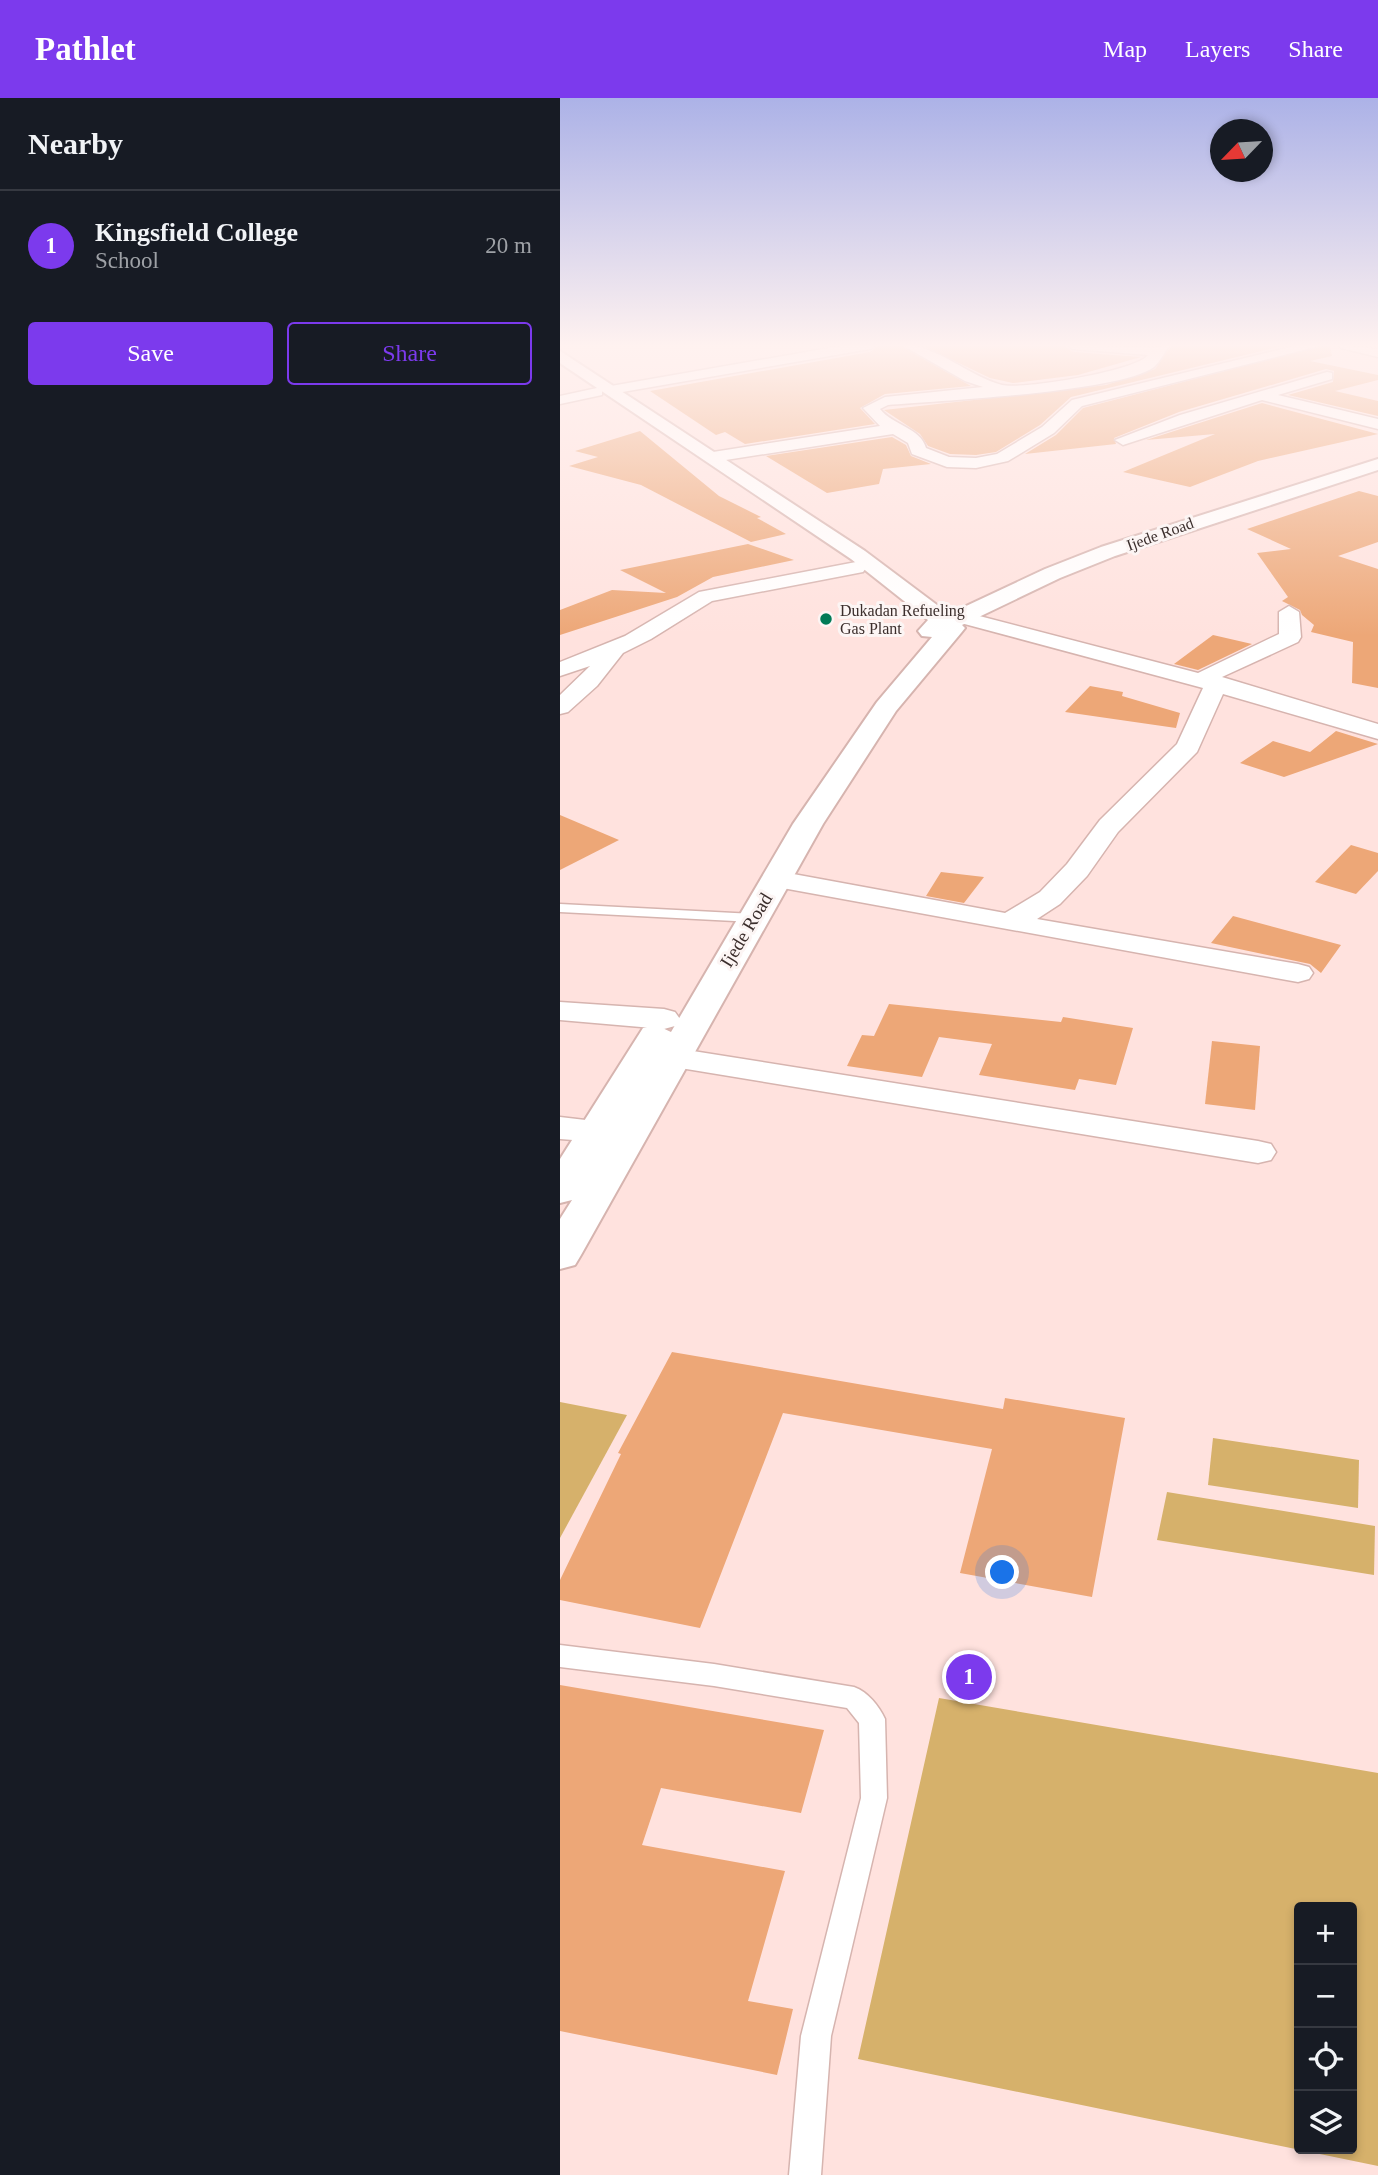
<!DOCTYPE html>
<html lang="en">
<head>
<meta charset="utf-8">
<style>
	:root { --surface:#171b24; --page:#20242c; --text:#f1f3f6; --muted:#9ea1a6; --line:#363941; --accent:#7c3aed }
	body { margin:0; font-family:Georgia,serif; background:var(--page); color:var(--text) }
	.controls { position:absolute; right:21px; bottom:21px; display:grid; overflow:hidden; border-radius:7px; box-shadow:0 4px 10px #0003 }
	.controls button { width:63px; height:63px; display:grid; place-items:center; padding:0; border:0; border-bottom:2px solid var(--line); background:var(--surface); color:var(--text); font:35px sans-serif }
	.compass { position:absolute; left:650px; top:21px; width:63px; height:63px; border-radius:50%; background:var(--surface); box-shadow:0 4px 10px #0003; rotate:245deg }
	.you { position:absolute; left:443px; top:1475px; width:24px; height:24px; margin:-18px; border:5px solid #fff; border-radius:50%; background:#1a73e8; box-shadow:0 0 0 10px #1a73e833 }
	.badge { display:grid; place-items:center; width:46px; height:46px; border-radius:50%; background:var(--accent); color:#fff; font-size:23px; font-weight:700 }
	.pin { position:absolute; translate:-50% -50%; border:4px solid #fff; box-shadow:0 2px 7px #0006 }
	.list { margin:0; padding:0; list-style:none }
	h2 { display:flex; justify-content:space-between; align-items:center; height:91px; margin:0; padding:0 28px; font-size:30px }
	h2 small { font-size:23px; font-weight:400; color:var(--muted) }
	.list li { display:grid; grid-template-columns:46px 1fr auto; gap:21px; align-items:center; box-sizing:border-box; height:112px; padding:0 28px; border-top:2px solid var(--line) }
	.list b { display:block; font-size:26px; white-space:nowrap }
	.list p { margin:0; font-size:23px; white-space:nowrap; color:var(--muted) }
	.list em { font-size:23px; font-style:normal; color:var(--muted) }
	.actions { display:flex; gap:14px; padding:21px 28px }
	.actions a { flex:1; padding:16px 0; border:2px solid var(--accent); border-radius:7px; text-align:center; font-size:24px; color:var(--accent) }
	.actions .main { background:var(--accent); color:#fff }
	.icon { flex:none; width:38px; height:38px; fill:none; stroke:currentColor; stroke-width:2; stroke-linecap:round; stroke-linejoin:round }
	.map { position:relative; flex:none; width:818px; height:2077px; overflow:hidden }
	header { display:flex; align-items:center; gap:42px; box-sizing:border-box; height:98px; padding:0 35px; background:var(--accent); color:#fff }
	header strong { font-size:33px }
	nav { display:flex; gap:38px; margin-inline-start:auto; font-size:24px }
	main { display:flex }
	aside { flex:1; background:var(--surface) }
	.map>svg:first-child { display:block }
	.green { fill:#d6b16b; fill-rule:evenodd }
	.building { fill:#eda777 }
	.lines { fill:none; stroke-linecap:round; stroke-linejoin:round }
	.service-casing { stroke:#d6b4af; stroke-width:3 }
	.minor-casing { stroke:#d6b4af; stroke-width:3 }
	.secondary-casing { stroke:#d6b4af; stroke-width:4 }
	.service { fill:#fff; fill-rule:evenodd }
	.minor { fill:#fff; fill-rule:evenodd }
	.secondary { fill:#fff; fill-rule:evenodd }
	.poi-dot { fill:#017a56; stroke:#fcf5f4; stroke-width:2.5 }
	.labels { text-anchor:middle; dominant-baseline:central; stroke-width:6; stroke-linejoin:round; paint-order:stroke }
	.far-street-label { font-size:16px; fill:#3b2e2c; stroke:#fcf5f4 }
	.far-poi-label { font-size:16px; fill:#3b2e2c; stroke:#fcf5f4; text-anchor:start }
	.street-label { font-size:19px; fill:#3b2e2c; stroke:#fcf5f4 }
</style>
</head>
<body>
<header>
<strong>Pathlet</strong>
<nav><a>Map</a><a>Layers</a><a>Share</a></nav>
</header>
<main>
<aside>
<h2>Nearby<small></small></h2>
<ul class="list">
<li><span class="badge">1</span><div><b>Kingsfield College</b><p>School</p></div><em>20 m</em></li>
</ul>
<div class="actions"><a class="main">Save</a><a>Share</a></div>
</aside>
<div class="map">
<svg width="818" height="2077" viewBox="0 0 818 2077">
	<rect width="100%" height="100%" fill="#ffe2de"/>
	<g class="green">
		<path d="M0,1304l67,13 -67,123z"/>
		<path d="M653,1340l146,22 -1,48 -150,-23z"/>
		<path d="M607,1394l208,34 -1,49 -217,-35z"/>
		<path d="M379,1600l439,75v393l-520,-107zM739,1809h53v242h-53z"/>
	</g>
	<g class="building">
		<path d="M319,247h20l72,41 -86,8 -25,14 15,16 -130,20 -20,-12 -9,3 -66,-44 220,-39z"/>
		<path d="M361,247h142l10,7 68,5 -63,18 -65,8 -23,-5z"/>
		<path d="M612,247h115l-216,52 -31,28 -44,27 -20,3 -26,-1 -22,-8 -8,-12 -36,-24 222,-25 49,-16z"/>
		<path d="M765,247h5l2,11 -22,5 68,14v5l-43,11 43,10v15l-90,-21 45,-13 1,-11 -8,-2 -147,43 -65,26 2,6 -91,10 31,-19 27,-27z"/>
		<path d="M702,305l116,31 -120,27 -68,26 -67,-15 92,-38 -69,6z"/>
		<path d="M80,333l79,65 42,21 -4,1 29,16 -35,8 -110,-57 -72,-19 29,-9 -23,-6z"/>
		<path d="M332,339l14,8 5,11 20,8 -48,5 -4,15 -52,9 -61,-37z"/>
		<path d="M799,393l19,5v46l-40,14 40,13v119l-26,-5 1,-41 -42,-10 3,-7 -12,-10 -2,-5 -18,-9 6,-4 -31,-44 34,-4 -44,-20z"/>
		<path d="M188,446l46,16 -81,17 -36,20 -117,38v-25l52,-20 54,3 -46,-23z"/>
		<path d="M653,537l39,9 -54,26 -24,-6z"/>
		<path d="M530,588l33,6 -1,4 58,17 -4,15 -111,-16z"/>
		<path d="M776,633l42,13 -94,33 -44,-14 33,-22 37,11z"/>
		<path d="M0,717l59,25 -59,30z"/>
		<path d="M791,747l27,8v18l-22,23 -41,-12z"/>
		<path d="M381,774l43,5 -20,26 -38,-7z"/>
		<path d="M673,818l108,29 -20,28 -11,-9 -99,-21z"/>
		<path d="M329,906l172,18 2,-5 70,11 -17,57 -37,-6 -4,11 -96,-15 13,-31 -53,-7 -17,40 -75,-11 15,-31 12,1z"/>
		<path d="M652,943l48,5 -5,64 -50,-6z"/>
		<path d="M112,1254l331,57 2,-11 120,20 -33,179 -132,-24 32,-124 -209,-36 -83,215 -140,-28v-20l61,-126 -3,-1z"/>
		<path d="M0,1587l264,45 -23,83 -140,-25 -19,57 143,26 -37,130 45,8 -16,66 -217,-44z"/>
	</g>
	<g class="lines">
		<defs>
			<g id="service">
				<path d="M0,806l194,10 7,4 -7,4 -194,-10z"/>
				<path d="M0,1547l154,19 140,23c14,5 25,19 31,32l2,79 -56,238 -10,139h-32l12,-139 60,-238 -2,-75 -12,-15 -133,-22 -154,-19z"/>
			</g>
			<g id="minor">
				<path d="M286,247h31l-7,4 -259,45 -7,-4 7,-4z"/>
				<path d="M342,247c36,0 66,31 100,40 19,5 135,-14 146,-30l-75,-6 -7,-4 88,3 16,-3c-5,6 -10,17 -16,22 -33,25 -216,34 -266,38l-8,4c12,16 41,19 46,39l23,9 27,1 21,-4 45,-27 30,-27 227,-55h24l-241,61 -28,27 -46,28 -32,7 -29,-1 -35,-13 -4,-11 -15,-9 -180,28 -8,-5 8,-5 167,-26 -17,-18 22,-11 98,-10 -18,-6z"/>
				<path d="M779,247l39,4v8l-37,-9z"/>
				<path d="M767,274l5,1v6l-54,16 100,24v10l-116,-29 -133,43 -6,2 -8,-5 65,-25z"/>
				<path d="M37,290l5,1v6l-42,9v-8z"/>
				<path d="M296,464l7,2 3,4 -3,4 -151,29 -61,38 -28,14 -26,33 -29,26 -8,2v-19l30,-29 -30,10v-14l65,-26 74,-44z"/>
				<path d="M729,508l10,6 2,25 -3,5 -76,35 156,47v15l-155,-45 -26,58 -79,80 -31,44 -27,28 -23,15 261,45 11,3 4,6 -4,6 -11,3 -521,-95 -10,-2 -4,-6 4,-6 10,-2 228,42 35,-21 27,-28 33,-44 77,-76 26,-56 -246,-66 -3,-4 3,-4 7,-2 234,61 81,-39v-22z"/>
				<path d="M0,904l104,7 11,3 5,7 -5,7 -11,3 -104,-9z"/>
				<path d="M114,950l584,93 13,3 5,8 -5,8 -13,3 -596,-98 -4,-7 4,-7z"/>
				<path d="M0,1019l51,6 5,8 -5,8 -12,3 -39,-3z"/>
			</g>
			<path id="secondary" d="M0,253l305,200 84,63 96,-45 56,-22 277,-88v11l-263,86 -55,22 -98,47 3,3 -4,5 -65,78 -73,113 -242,431 -6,10 -15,4v-50l12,-19 -12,3v-44l83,-131 13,-3 15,7 122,-208 84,-122 55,-65 -10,-1 -4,-5 10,-11 -77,-61 -291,-196z"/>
		</defs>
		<use href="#service" class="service-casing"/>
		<use href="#minor" class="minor-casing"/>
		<use href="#secondary" class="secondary-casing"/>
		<use href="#service" class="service"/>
		<use href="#minor" class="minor"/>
		<use href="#secondary" class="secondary"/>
	</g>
	<linearGradient id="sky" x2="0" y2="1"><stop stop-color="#acb2e7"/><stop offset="0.46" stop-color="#fff2f0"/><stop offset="1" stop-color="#fff2f0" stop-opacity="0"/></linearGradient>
	<rect width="818" height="538" fill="url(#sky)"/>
	<circle class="poi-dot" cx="266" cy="521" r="7"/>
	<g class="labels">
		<g class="far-street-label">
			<text transform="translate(600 436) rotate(-20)">Ijede Road</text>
		</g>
		<g class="far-poi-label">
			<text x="280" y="512">Dukadan Refueling<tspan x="280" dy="18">Gas Plant</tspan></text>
		</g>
		<g class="street-label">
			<text transform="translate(186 832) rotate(-59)">Ijede Road</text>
		</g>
	</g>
</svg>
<div class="controls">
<button>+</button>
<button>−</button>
<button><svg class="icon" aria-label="locate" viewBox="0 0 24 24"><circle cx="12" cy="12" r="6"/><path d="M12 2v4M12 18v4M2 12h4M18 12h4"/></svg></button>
<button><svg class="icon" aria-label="layers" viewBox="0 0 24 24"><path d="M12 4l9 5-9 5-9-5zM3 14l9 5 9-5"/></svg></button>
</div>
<svg class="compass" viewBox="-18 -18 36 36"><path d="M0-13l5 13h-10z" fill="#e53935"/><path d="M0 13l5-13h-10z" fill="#9ea1a6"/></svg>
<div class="you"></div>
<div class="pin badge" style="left:409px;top:1579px">1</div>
</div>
</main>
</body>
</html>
